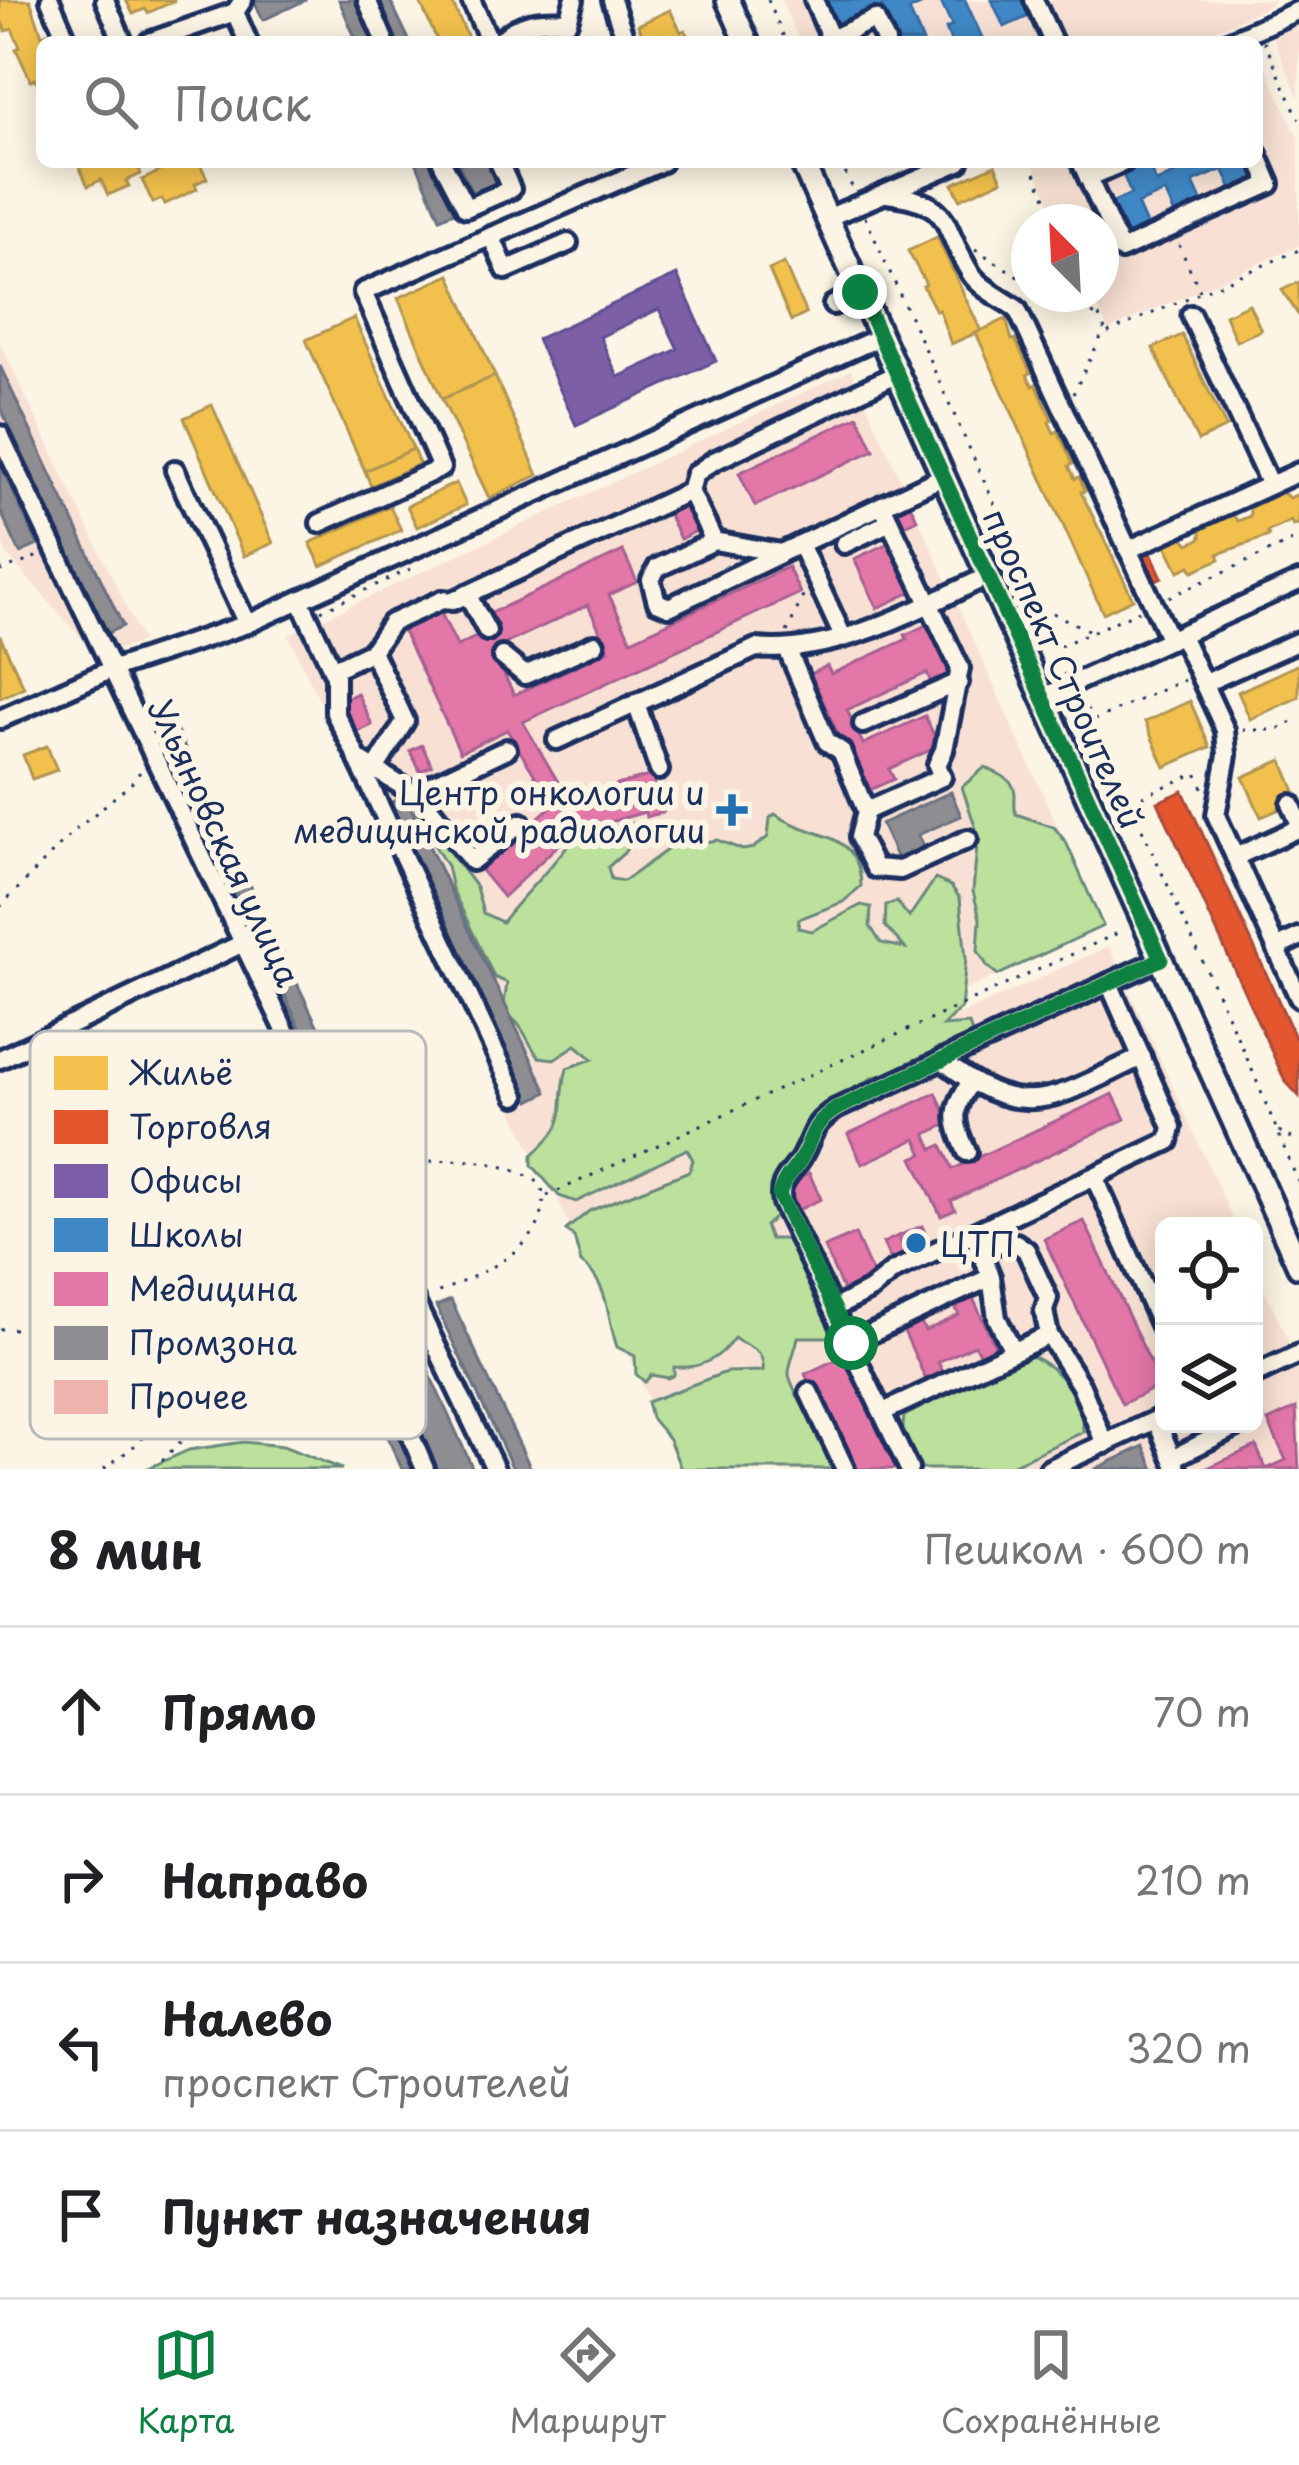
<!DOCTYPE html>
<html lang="ru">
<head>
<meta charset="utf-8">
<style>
	:root { --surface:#fff; --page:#f2f2f2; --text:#202124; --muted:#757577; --line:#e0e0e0; --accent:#0b8043 }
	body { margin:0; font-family:"Playpen Sans",sans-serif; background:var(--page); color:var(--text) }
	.controls { position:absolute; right:36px; bottom:36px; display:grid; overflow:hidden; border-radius:18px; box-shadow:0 6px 30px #0003 }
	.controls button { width:108px; height:108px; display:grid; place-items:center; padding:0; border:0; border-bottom:3px solid var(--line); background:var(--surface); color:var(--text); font:60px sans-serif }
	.compass { position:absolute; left:1011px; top:204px; width:108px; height:108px; border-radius:50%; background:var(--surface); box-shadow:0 6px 30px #0003; rotate:336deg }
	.stop { position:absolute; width:36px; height:36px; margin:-27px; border:9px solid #0b8043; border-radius:50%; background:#fff }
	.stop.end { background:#0b8043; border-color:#fff; box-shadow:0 3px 12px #0008 }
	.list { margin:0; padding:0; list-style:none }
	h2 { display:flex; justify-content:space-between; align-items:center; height:156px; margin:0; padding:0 48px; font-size:51px }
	h2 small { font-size:39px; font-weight:400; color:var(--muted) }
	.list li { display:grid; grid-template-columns:78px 1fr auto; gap:36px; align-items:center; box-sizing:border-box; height:168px; padding:0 48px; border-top:3px solid var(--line) }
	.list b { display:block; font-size:45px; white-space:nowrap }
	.list p { margin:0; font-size:39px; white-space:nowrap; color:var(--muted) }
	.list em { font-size:39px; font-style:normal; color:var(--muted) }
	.icon { flex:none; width:66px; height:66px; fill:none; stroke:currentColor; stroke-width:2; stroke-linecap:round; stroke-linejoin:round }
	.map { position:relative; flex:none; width:1299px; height:1469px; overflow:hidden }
	.search { position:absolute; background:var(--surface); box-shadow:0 6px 30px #0003; left:36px; right:36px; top:36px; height:132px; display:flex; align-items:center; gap:30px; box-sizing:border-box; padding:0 42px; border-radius:18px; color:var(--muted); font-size:45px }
	.sheet { height:828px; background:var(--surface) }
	nav { display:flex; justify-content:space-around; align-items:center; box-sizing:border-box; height:168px; border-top:3px solid var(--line); background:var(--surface); font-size:33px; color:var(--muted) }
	nav a { display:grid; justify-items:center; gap:6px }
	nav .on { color:var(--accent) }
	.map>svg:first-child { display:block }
	.built { fill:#f8e1d4 }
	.green { fill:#bbe19c; stroke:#6b887d; stroke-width:3 }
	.homes { fill:#f2c14e; stroke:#b29553; stroke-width:3 }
	.shops { fill:#e4572e; stroke:#a84b3c; stroke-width:3 }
	.offices { fill:#7b5ea7; stroke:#5e5091; stroke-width:3; fill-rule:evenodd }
	.schools { fill:#3f88c5; stroke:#346da6; stroke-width:3 }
	.health { fill:#e377a8; stroke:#a76192; stroke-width:3; fill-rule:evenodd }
	.industry { fill:#8d8d92; stroke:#6b7182; stroke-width:3 }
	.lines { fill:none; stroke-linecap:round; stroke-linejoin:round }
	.minor-casing { stroke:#1b2f5e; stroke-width:26 }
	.major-casing { stroke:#1b2f5e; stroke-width:30 }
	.path { stroke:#1b2f5e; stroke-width:3; stroke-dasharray:3 9; stroke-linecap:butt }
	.minor { stroke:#fcf5e5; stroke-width:16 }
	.major { stroke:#fcf5e5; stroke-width:21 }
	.route { stroke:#0b8043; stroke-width:15 }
	.poi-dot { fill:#1f6fb2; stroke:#fcf5e5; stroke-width:4.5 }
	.labels { text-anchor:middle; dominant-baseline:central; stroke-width:12; stroke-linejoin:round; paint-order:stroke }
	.street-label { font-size:33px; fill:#1b2f5e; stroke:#fcf5e5 }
	.poi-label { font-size:33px; fill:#1b2f5e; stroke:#fcf5e5; text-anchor:end }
	.key { fill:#fcf5e5; stroke:#b8babc; stroke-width:3 }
	.key-label { font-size:33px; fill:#1b2f5e }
</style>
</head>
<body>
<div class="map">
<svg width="1299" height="1469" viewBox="0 0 1299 1469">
	<rect width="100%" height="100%" fill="#fcf5e5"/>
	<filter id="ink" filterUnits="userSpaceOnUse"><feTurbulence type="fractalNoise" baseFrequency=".00833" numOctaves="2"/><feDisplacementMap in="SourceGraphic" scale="24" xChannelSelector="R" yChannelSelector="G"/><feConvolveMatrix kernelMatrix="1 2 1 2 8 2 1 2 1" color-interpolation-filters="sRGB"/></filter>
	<g filter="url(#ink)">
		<g class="built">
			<path d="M781,0h493l-3,5 -82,37h-389z"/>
			<path d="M1299,22v76l-28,-64z"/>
			<path d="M1257,49l42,90v107l-191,84 -16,-36h9v-72h-42l-27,-60h225z"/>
			<path d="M0,343l143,299 -46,14 -90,-101 -7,-16z"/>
			<path d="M851,370l252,556 -555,259 -36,-76 34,-17 -142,-296 -31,16 -85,-177z"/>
			<path d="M1109,946l127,280h-72v198h90v-158l45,98v105h-619l-122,-268z"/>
		</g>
		<g class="green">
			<path d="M985,767c13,8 31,11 30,30 0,6 -1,12 1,17l38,13 12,15 37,84 -105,49 -10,-8 -10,-16 2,-32 -7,-28 5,-56 -16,-48z"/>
			<path d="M422,807l19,34 35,46 7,26 19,9c24,-32 54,-57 74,-89l59,-10 4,6 -15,24 -16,14 3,12 13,2 47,-34 46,-7 26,10 10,-2 15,-11 2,-19 5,-4c35,25 85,15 86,72l-18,16 -44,17 -1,9 14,3 49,-26 10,2 -1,19 11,17 24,5 -20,-22 1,-21 11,-3 12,15 26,-38 16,7 9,12 6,61 -5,49 -18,18 26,-2 4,13 -61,34 -39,6 -28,22 -68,72 -6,14 4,32 -10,9 5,13h24l44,91 -9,7h-31c-2,12 -9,26 -9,37 0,12 39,78 47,95h-155l-12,-30 -18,-21 -4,-16 79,-30 37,-1c2,-22 -13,-22 -29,-33 -15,22 -34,31 -60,29v8l-6,3 -17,-3 -6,7 -9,-8 -1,-18 -18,-9c-11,-31 -7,-64 -36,-84l-7,-26 -8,-7 23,-19 100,-40 4,-11 -6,-11 -111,53 -17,-6 -27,-31v-10c43,-37 23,-41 35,-87l26,-9 -17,-14 -22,14 -15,-2c-13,-15 -15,-35 -36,-44l4,-30 -13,-6 -42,-88 -5,-23 -33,-54z"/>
			<path d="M1029,1355c31,13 53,41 54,77l-80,37h-83l-18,-32 2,-21c47,-22 71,-48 125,-61z"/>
			<path d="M243,1442l40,4 59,23h-196l43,-19z"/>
		</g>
		<g class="homes">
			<path d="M0,0h30l12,35 5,-2 4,9h-9v47l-7,-10 -4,2 -15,-32 4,-2 -8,-18 -6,2 -6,-13z"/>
			<path d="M126,0h48v1l-26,12 -3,-4 -12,5z"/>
			<path d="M419,0h32l19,42h-32z"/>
			<path d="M670,10l11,22 4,-2 5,12 -45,-3 -7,-14z"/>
			<path d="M547,30l10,12h-37z"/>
			<path d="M77,162h59l5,12 -15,7 3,5 -21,9 -7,-15 -13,6z"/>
			<path d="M179,162h20l8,16 -12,6 2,5 -32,15 -3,-5 -9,4 -11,-23z"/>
			<path d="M995,165l7,15 -42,19 -7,-15z"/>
			<path d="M937,237l44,94 -30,13 -12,-34 -3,1 -13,-25 3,-2 -18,-33z"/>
			<path d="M784,263l22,51 -15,7 -22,-51z"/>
			<path d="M450,275l45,101 -53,23 -44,-101z"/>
			<path d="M1299,282v34l-17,-26z"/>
			<path d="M1249,304l12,26 -25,11 -11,-26z"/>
			<path d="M354,318l59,131 -48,22 -59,-131z"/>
			<path d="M1006,319l6,21 3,-1 16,34 -4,2 6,11 3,-2 16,36 -3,2 5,11 4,-2 15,33 -4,2 6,13 4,-2 6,14 -4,1 52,107 -30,14 -127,-280z"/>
			<path d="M1182,335l44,92 -28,14 -45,-93z"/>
			<path d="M495,376l43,99 -49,23 -47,-99z"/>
			<path d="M212,405l61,138 -29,13 -60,-138z"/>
			<path d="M413,449l6,15 -48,22 -6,-15z"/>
			<path d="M456,483l10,22 -49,22 -10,-21z"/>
			<path d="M1281,491l8,7 10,-4v29l-6,3 -2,-5 -24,11 2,4 -51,18 2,5 -27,12 -3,-5 -11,5 -14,-28 17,-7 7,8 12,-6v-11l30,-13 7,7 12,-5v-10z"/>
			<path d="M390,506l11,24 -80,36 -11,-23z"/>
			<path d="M0,636l24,51 -24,11z"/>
			<path d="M1299,664v33l-49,22 -12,-27z"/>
			<path d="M1190,701l20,46 -45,20 -20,-45z"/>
			<path d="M47,746l10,24 -25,9 -9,-24z"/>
			<path d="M1282,760l17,41 -38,16 -18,-40z"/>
		</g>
		<g class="shops">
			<path d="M1148,547l14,30 -12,6 -14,-30z"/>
			<path d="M1183,791l116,255v50l-14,-15 -127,-279z"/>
		</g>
		<path class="offices" d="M677,275l39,86 -140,64 -39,-86zM659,309l19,40 -60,28 -18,-40z"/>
		<g class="schools">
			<path d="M819,0h113l-23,10 14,32h-25l-16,-35 -49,23z"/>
			<path d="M940,0h25l19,42h-33l-5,-13 6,-3z"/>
			<path d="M992,0h38l6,13 -32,14z"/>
			<path d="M1136,162h11l9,20 19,-9 -5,-11h7l4,9 9,-4 -2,-5h65l8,20 -27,12 -11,-25 -30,13 11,25 -27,12 -12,-27 -28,12 12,27 -28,12 -17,-37 27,-12 -10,-25z"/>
		</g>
		<g class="health">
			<path d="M858,416l16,34 -119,56 -16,-33z"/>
			<path d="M908,500l9,19 -20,10 -9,-19z"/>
			<path d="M683,504l13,27 -16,8 -13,-28z"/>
			<path d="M893,541l23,49 -39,18 -23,-49z"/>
			<path d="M623,551l14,31 -28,13 22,45 157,-73 12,26 -277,129 45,77 84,-24 11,37 -17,5 -1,-5 -74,21 -68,64 -24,-29 74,-63 -46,-75 -47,22 -59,-125 38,-18 18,37 40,-19 -6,-14zM588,605l21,45 -95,45 -18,-37 13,-6 -4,-8z"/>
			<path d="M929,624l24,52 -21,9 -5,-12 -80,37 16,34 62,-28 14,30 -50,23 5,10 -29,13 -55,-118 17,-8 4,8 76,-35 -2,-4z"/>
			<path d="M357,693l15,32 -19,9 -15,-31z"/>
			<path d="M422,745l10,21 -12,5 -10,-20z"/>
			<path d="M936,1093l14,30 -24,11 7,15 9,-4 11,24 160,-75 12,25 -174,82 4,9 -14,6 -28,-58 10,-4 -7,-15 -54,25 -14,-30z"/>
			<path d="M809,1173l12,26 -25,12 -12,-26z"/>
			<path d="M1084,1221l77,164 -39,19 -78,-165z"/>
			<path d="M922,1226l11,24 -24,11 -11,-25z"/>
			<path d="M855,1234l19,43 -31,13 -19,-43z"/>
			<path d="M898,1236l9,20 -15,7 -9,-20z"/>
			<path d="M971,1294l26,56 -16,8 -6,-13 -37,17 6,12 -17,8 -25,-55 17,-8 6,12 34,-16 -6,-13z"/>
			<path d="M844,1356l55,113h-48l-2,-4 5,-2 -24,-50 -5,3 -20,-42z"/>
			<path d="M1296,1408l3,61h-94l51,-23 10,23 20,-9 -18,-39z"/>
		</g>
		<g class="industry">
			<path d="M254,0h52l-43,20z"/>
			<path d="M339,0h17l18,42h-17z"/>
			<path d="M374,0h16l20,42h-16z"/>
			<path d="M416,162h16l22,50 -14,6z"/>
			<path d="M458,162h33l11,23 -28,13z"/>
			<path d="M0,366l123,260 -16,7 -107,-226z"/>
			<path d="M0,465l38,80 -18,8 -20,-43z"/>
			<path d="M169,715l201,421 -15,7 -201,-421z"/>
			<path d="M951,792l10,24 -43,19 8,18 -26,12 -19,-41z"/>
			<path d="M405,796l142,296 -17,9 -142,-297z"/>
			<path d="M451,1300l80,169h-18l-77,-163z"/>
			<path d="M405,1320l68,149h-36l-54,-118 -16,8 50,110h-15l-56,-122z"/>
			<path d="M1144,1446l10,23h-59z"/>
		</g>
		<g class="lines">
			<defs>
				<g id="minor">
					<path d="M50,0l18,42"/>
					<path d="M105,0l18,42"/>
					<path d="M243,0l-8,12 13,30"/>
					<path d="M367,0l18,42"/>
					<path d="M471,0l19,42"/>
					<path d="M612,0l14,42"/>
					<path d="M814,0l17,39 44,-20 11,23"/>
					<path d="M1034,0l19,42"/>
					<path d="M149,42l86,-30"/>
					<path d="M500,42c18,-21 41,-23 68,-21l6,-21"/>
					<path d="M1228,42l71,-32"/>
					<path d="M442,162l24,46 45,-19 -12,-27"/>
					<path d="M1081,162l40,88 149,-66 -13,-30"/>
					<path d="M1088,178l36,-16"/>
					<path d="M887,194c69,9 52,29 84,80 9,14 32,25 46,35l153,331"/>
					<path d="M827,218l132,-56"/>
					<path d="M491,236l15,34 62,-27"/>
					<path d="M833,305l27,-13"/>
					<path d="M1191,315l79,170"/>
					<path d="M0,435l495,1034"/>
					<path d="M175,470l72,154"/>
					<path d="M690,491l5,-17 19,-13 182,-87"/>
					<path d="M320,523l121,-55 -78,-176 299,-130"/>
					<path d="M714,541l-57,27 -6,12 6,22 12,5 111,-53"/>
					<path d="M800,544l43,93"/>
					<path d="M844,544l46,-22"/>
					<path d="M1128,550l171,-78"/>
					<path d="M467,594l20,37"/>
					<path d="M300,600l35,75v38l23,46 65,40 49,62 49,-38"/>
					<path d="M1181,635l44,95 2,25 -11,60 83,183"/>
					<path d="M372,651l33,70 -31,50"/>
					<path d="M788,651l39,91 14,9 25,60 76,-34 -5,-12 7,-15 16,-82 -78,-163"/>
					<path d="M502,656l23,19 70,-31"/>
					<path d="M332,670l40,-19 19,-28 51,-23 11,1 237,-110 24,50 67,12 161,-76"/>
					<path d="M1205,683l94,-42"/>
					<path d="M1043,697l256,-116"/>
					<path d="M636,703l23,67"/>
					<path d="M0,719l110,-49 137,-46 633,-287"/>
					<path d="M863,724l96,-42"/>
					<path d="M557,740l199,-92c79,8 161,-39 232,-72"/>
					<path d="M358,760l158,336"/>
					<path d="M413,794l94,-45"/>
					<path d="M1291,804l8,18"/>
					<path d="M866,811l-7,26 16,31 25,2 68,-31"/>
					<path d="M1235,857l64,-29"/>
					<path d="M1276,948l23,-11"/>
					<path d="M0,1059l241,-115"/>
					<path d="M942,1060c84,67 115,36 200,-3"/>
					<path d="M201,1114l100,-45"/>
					<path d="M967,1152c-14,-30 -16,-43 4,-70"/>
					<path d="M1095,1178l69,155"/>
					<path d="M974,1234l17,43 6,41 16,33"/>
					<path d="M979,1244l37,-1 10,7 22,48 -4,13 5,24 32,51 24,58"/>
					<path d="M835,1308l35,-18 23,-19 276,-130 3,-14 -63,-144"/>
					<path d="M851,1343l140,-66"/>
					<path d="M379,1363l46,106"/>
					<path d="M1254,1375l45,-21"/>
					<path d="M809,1392l36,77"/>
					<path d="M883,1412l166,-77"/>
					<path d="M1156,1420l21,49"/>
					<path d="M1173,1458l68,-34"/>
					<path d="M909,1469l-127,-266c-5,-22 9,-28 19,-45 14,-25 9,-32 35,-49l325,-150"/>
					<path d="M1049,1469l115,-53"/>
				</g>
				<g id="major">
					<path d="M728,0l19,42"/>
					<path d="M802,162l497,1104"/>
				</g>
			</defs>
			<use href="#minor" class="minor-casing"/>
			<use href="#major" class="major-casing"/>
			<g class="path">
				<path d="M768,0l18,42"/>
				<path d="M1264,41l35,78"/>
				<path d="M840,162l14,29"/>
				<path d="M1030,162l27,60"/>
				<path d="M865,217l203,450"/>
				<path d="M1179,245l21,46"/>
				<path d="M975,249l54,34"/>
				<path d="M1049,294l27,9 24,16"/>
				<path d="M1089,294l17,38"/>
				<path d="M1073,394l29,-59 197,-85"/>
				<path d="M0,571l33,-12 8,-7"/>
				<path d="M1169,597l130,-59"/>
				<path d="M1042,608l46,22"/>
				<path d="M321,611l89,-42"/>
				<path d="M787,632l18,-40"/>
				<path d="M1060,646l79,-35"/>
				<path d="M1082,698l168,367 49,119"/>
				<path d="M1094,720l90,-40"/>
				<path d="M1243,730h33l23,-11"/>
				<path d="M1131,801l65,-28 9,19"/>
				<path d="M0,907l72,-74 63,-53 6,-10"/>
				<path d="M1279,1131l20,11"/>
				<path d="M372,1175c54,-18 119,-24 169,9 17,63 -62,90 -109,111"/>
				<path d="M547,1196l571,-263"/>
				<path d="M0,1329c32,-2 59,9 90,7l150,-67"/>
				<path d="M162,1461c66,-74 152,-109 240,-152"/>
				<path d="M104,1469l38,-29 4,-57 96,-115 101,-75"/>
			</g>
			<use href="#minor" class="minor"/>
			<use href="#major" class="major"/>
		</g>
	</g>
	<g class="lines" filter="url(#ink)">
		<path class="route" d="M851,1343l-72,-148c4,-16 14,-23 22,-36 14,-25 8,-32 35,-50l325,-150 -301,-667"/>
	</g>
	<g class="poi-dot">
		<path d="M726 792h12v12h12v12h-12v12h-12v-12h-12v-12h12z"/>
		<circle cx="916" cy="1243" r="12"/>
	</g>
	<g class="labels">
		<g class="street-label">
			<text transform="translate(1065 668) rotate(66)">проспект Строителей</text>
			<text transform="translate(226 842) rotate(65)">Ульяновская улица</text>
		</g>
		<g class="poi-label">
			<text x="705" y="791">Центр онкологии и<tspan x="705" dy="38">медицинской радиологии</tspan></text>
			<text x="940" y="1243" text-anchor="start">ЦТП</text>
		</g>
	</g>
	<rect x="30" y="1031" width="396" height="408" rx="18" class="key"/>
	<rect x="54" y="1056" width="54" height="34" fill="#f2c14e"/>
	<rect x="54" y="1110" width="54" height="34" fill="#e4572e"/>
	<rect x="54" y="1164" width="54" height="34" fill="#7b5ea7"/>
	<rect x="54" y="1218" width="54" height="34" fill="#3f88c5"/>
	<rect x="54" y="1272" width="54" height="34" fill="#e377a8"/>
	<rect x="54" y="1326" width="54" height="34" fill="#8d8d92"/>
	<rect x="54" y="1380" width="54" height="34" fill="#efb3ae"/>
	<g class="key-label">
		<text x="129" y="1085">Жильё</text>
		<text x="129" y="1139">Торговля</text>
		<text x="129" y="1193">Офисы</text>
		<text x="129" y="1247">Школы</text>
		<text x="129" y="1301">Медицина</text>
		<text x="129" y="1355">Промзона</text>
		<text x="129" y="1409">Прочее</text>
	</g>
</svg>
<div class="controls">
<button><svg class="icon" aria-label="locate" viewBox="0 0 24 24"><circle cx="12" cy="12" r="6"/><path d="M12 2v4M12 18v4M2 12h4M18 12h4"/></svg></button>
<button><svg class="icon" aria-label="layers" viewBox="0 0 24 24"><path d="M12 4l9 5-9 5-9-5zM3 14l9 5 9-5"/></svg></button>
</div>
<svg class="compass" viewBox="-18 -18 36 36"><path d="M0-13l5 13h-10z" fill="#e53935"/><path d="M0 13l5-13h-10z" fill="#757577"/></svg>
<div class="stop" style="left:851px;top:1343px"></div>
<div class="stop end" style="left:860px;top:292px"></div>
<div class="search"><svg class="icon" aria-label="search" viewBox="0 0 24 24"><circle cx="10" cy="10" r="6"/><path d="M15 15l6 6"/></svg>Поиск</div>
</div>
<section class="sheet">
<h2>8 мин<small>Пешком · 600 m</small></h2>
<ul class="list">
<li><svg class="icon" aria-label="ahead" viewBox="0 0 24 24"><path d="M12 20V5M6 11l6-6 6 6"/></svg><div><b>Прямо</b></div><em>70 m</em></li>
<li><svg class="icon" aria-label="right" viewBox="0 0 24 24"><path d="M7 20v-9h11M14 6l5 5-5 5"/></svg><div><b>Направо</b></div><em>210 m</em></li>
<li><svg class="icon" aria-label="left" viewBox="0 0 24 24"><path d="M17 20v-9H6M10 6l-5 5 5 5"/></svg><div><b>Налево</b><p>проспект Строителей</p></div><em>320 m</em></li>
<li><svg class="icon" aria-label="arrive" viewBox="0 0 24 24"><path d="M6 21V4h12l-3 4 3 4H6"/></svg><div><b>Пункт назначения</b></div></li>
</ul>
</section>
<nav>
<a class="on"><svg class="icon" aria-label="map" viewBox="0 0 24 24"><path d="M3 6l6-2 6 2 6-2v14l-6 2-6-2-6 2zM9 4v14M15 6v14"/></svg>Карта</a>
<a><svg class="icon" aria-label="directions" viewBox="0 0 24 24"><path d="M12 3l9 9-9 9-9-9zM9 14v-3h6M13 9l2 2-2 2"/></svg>Маршрут</a>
<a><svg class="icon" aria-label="saved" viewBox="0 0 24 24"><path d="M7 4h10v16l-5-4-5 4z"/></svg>Сохранённые</a>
</nav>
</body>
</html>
